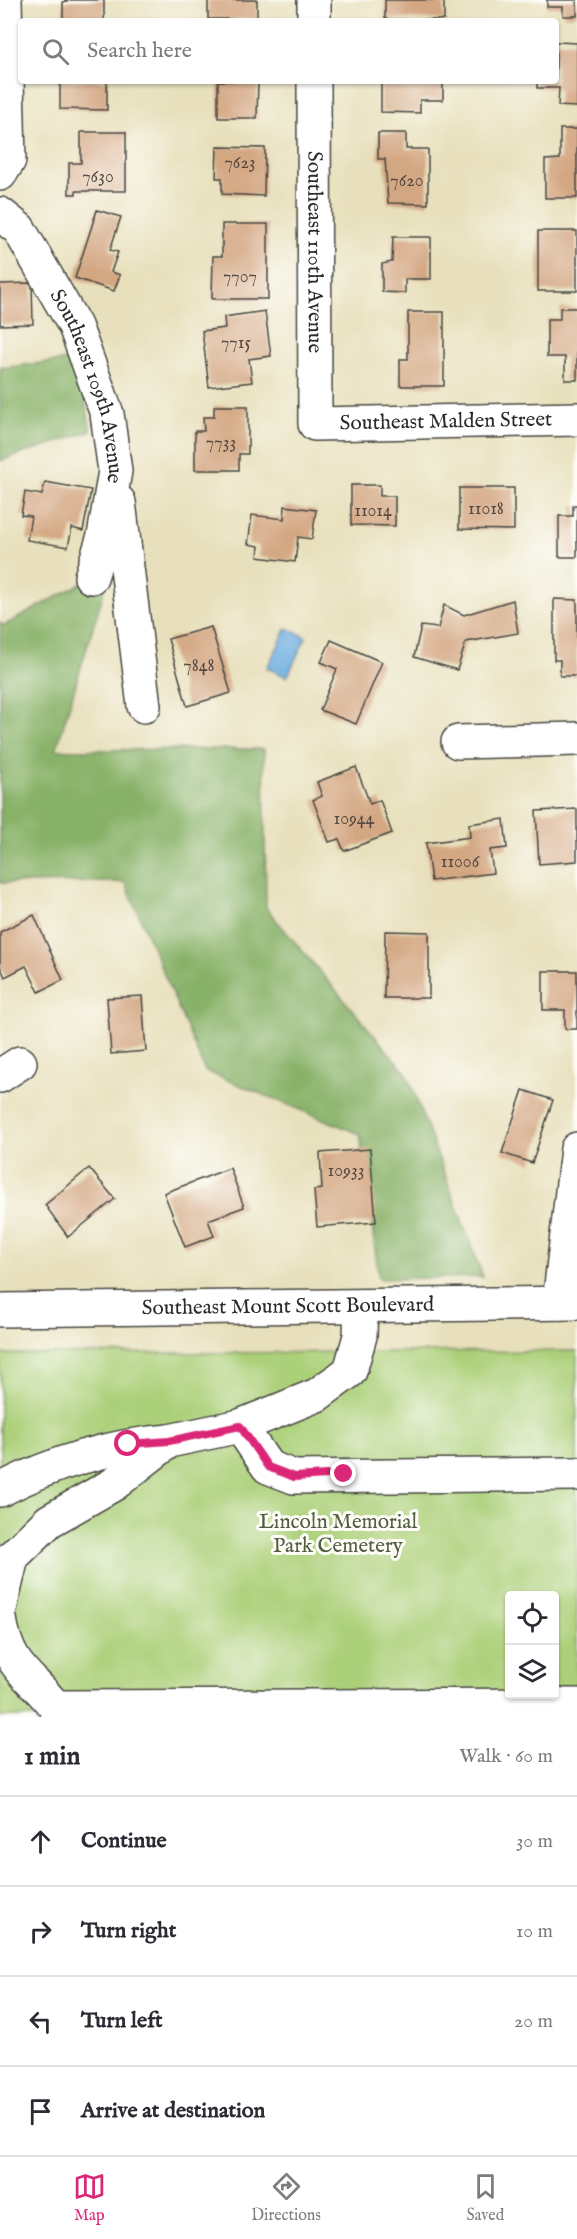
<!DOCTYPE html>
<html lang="en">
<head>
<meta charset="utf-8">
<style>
	:root { --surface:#fff; --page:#f2f2f3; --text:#2b2b33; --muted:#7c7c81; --line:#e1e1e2; --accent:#db2777 }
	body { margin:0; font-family:"IM FELL English",serif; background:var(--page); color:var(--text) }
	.controls { position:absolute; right:18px; bottom:18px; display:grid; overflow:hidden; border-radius:6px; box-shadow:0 2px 4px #0004 }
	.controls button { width:54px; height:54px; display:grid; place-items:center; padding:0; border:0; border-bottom:2px solid var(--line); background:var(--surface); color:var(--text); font:30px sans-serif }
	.stop { position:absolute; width:18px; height:18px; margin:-14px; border:4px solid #db2777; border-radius:50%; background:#fff }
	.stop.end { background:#db2777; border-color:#fff; box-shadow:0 2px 6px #0008 }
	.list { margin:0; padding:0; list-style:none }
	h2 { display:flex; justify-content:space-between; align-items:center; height:78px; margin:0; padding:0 24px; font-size:26px }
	h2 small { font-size:20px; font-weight:400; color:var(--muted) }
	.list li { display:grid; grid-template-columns:39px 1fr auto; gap:18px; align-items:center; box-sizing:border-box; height:90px; padding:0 24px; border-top:2px solid var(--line) }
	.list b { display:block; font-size:22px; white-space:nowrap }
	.list em { font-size:20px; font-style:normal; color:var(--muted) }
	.icon { flex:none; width:33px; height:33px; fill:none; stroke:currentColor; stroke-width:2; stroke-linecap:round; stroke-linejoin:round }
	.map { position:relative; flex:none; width:577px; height:1717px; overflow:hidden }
	.search { position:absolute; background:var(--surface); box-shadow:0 2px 4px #0004; left:18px; right:18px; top:18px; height:66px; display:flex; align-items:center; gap:15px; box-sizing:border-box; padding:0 21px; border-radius:6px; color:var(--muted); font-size:22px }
	.sheet { height:438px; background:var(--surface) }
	nav { display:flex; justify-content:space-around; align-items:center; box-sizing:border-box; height:84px; border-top:2px solid var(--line); background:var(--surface); font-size:16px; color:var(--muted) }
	nav a { display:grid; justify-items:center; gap:3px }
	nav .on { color:var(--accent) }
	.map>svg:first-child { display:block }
	.green { fill:#acd079; stroke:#6c7e52; stroke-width:1.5; fill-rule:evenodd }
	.forest { fill:#89b269; stroke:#5a6e4a; stroke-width:1.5 }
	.water { fill:#6daee1; stroke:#4c6c86; stroke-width:1.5 }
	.building { fill:#d4a783 }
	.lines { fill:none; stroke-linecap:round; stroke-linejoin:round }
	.minor-casing { stroke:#474641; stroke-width:36 }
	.minor { stroke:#fff; stroke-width:33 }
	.route { stroke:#db2777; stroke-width:8 }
	.labels { text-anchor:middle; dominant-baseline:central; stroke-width:6; stroke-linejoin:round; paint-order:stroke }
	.number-label { font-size:18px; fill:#554a41 }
	.street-label { font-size:21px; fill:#2b2b2b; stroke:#fdfcf7 }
	.park-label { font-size:21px; fill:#525d42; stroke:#fdfcf7 }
</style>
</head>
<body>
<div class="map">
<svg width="577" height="1717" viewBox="0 0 577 1717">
	<rect width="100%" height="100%" fill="#fdfcf7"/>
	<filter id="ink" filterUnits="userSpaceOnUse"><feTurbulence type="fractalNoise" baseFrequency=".0167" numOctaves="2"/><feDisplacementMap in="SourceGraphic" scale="12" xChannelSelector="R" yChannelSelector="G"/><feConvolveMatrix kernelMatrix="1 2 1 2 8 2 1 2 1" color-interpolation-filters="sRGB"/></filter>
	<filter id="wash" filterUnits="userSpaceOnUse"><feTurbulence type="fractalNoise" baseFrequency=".008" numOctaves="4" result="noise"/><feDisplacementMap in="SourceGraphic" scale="24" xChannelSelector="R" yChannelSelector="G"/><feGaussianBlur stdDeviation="1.35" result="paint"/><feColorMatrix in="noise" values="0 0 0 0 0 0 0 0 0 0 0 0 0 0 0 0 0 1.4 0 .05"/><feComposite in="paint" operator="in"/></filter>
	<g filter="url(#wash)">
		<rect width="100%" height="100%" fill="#e8e0bc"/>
		<path class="green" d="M577,1351v366h-577v-363zM510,1596h44v98h-44z"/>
		<g class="forest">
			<path d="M77,359l14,72 -91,30v-93z"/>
			<path d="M82,583l24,1 -50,166 208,-1 2,159 141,166 76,203 -104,2 -19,-145 -155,-63 -80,-189 -125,1v-261l3,4z"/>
		</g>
		<path class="water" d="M287,628l19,9 -19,40 -20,-9z"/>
		<g id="blocks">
			<g class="building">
				<path d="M71,0h33v21h-41v-19z"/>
				<rect x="208" y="0" width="49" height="19"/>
				<path d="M385,0h59v20l-59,-1z"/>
				<path d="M547,0h30v16h-14v-9h-16z"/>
				<path d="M556,42l21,1v64l-19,-1 1,-18h-22v-7h19z"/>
				<path d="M60,81h47v29l-47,-1z"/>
				<path d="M218,81h40l-1,37h-39z"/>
				<path d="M381,81h62v19h-23v13l-39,-1z"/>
				<path d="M560,129h17v69h-32v-38l15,-1z"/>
				<path d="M81,132h45v59h-50v3h-7v-31h12z"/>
				<path d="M378,133h28v16h22v55l-40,-1 -3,-44h-7z"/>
				<path d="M217,147l48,1 -1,48 -42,-2v-16h-6z"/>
				<path d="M97,210l24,7 -11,33 8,2 -7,20 9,3 -6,16 -39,-13z"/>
				<path d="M222,224h46v75h-56l1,-43h9z"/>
				<rect x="538" y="231" width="39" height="60"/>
				<path d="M393,237h38v42h-26v14l-23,-1v-28l10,-2z"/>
				<path d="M32,283l1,41 -33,1v-41z"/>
				<path d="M560,308h17v72h-12v-23h-18v-38h13z"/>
				<path d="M265,311l6,45 -22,3 3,23 -43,5 -7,-56 23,-3 -1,-11z"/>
				<path d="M408,312h36v74h-44v-27h8z"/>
				<path d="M214,406h34v48h-9v16h-44v-39h9l-1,-14h11z"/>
				<path d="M45,482l46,8 -8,41 -11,-3 -4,19 -41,-7 4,-24 -10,-1 4,-23 17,3z"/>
				<path d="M351,485h29v11h15v30l-44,-1z"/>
				<path d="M459,488h55v42l-55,-1z"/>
				<path d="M573,505h4v52h-18v-41h14z"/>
				<path d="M285,506l31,4 -4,29 -14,-2 -3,25 -37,-5 1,-11 -11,-2 4,-29 32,4z"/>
				<path d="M554,599l23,1v76h-17v-16h-6z"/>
				<path d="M513,600l5,33 -52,9 -9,28 -43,-13 7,-31 17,2 6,-23 20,10z"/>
				<path d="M211,627l20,66 -44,13 -19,-67z"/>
				<path d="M331,640l51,22 -26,62 -36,-14 17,-41 -16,-7z"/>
				<path d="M356,767l14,37 10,-4 12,33 -48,18 -5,-12 -10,3 -16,-42 9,-4 -5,-14z"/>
				<path d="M577,809v52l-38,3 -3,-53z"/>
				<path d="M504,819l3,29 -17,2 3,23 -62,8 -5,-38 44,-6 -1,-13z"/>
				<path d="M34,915l29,65 -24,12 -13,-26 -21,11 -5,-11v-34z"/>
				<path d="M385,931l44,1v66h-45z"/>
				<path d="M543,971h34v58h-12v-19h-22z"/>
				<path d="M142,996l4,55 -35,3 -4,-56z"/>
				<path d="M523,1090l30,10 -21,63 -30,-10z"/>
				<path d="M370,1149l6,73 -59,5 -3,-37 8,-1 -2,-36z"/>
				<path d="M89,1168l26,31 -47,38 -23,-32z"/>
				<path d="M230,1168l14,39 -36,13 6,16 -29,11 -21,-54z"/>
			</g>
		</g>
	</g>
	<g filter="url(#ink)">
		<use href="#blocks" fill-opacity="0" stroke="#474641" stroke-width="1.5"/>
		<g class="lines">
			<defs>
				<g id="minor">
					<path d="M314,0v21"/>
					<path id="s1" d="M314,81l1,343 262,-5"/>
					<path d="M0,174l9,-14 -4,-160"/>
					<path id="s2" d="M0,214l19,15 56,97 32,88 8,57 -11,65 -13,41"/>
					<path d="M119,502l25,204"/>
					<path d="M458,742l119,-3"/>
					<path d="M0,1076l20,-13"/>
					<path d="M559,1303l18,-154"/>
					<path id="s3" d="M0,1310l577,-7"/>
					<path d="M240,1426l28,41 26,10 283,-3"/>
					<path d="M0,1490c54,-28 109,-44 169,-49"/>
					<path d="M0,1609l12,-52 37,-36 65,-37 55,-43 71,-15 77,-31 33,-24 10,-35 1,-30"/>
					<path d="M0,1619c9,57 37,57 62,98"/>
					<path d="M56,1707l521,-2"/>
				</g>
			</defs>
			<use href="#minor" class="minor-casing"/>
			<use href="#minor" class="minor"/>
		</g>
	</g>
	<g class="lines" filter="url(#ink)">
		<path class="route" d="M128,1444l41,-3 71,-15 28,41 26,10 50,-3"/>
	</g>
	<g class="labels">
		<g class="number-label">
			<text x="240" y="163">7623</text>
			<text x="98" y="177">7630</text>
			<text x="407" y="181">7620</text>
			<text x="240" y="277">7707</text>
			<text x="236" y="343">7715</text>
			<text x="221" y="443">7733</text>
			<text x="486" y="509">11018</text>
			<text x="373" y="511">11014</text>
			<text x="199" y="666">7848</text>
			<text x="354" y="819">10944</text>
			<text x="460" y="862">11006</text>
			<text x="346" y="1171">10933</text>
		</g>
		<g class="street-label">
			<text stroke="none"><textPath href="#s1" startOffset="171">Southeast 110th Avenue</textPath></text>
			<text stroke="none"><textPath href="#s2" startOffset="198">Southeast 109th Avenue</textPath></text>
			<text stroke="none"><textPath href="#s1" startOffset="474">Southeast Malden Street</textPath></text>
			<text stroke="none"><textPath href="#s3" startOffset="288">Southeast Mount Scott Boulevard</textPath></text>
		</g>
		<g class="park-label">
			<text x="338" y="1522">Lincoln Memorial<tspan x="338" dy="24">Park Cemetery</tspan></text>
		</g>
	</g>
</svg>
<div class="controls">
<button><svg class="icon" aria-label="locate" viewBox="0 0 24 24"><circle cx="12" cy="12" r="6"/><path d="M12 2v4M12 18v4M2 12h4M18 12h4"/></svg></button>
<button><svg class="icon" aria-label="layers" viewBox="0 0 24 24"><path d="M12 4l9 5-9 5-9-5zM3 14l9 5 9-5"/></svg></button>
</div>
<div class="stop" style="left:128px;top:1444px"></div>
<div class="stop end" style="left:344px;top:1474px"></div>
<div class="search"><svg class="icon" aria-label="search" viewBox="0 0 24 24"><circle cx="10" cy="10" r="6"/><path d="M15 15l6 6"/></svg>Search here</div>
</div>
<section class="sheet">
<h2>1 min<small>Walk · 60 m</small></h2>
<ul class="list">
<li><svg class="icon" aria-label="ahead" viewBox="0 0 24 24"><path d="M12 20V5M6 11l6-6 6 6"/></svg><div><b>Continue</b></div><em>30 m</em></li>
<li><svg class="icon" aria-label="right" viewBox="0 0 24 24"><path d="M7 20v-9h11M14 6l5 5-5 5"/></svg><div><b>Turn right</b></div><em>10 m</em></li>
<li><svg class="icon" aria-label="left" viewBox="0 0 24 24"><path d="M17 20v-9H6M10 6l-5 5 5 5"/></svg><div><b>Turn left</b></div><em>20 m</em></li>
<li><svg class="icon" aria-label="arrive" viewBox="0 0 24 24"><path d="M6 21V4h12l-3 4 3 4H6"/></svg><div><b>Arrive at destination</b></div></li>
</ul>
</section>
<nav>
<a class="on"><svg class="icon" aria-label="map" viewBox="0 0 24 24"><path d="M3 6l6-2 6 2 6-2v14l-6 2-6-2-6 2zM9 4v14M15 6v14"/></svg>Map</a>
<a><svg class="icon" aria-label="directions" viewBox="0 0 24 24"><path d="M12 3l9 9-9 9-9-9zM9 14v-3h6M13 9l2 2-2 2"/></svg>Directions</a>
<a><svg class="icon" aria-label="saved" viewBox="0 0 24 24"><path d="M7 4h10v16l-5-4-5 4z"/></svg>Saved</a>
</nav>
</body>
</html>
